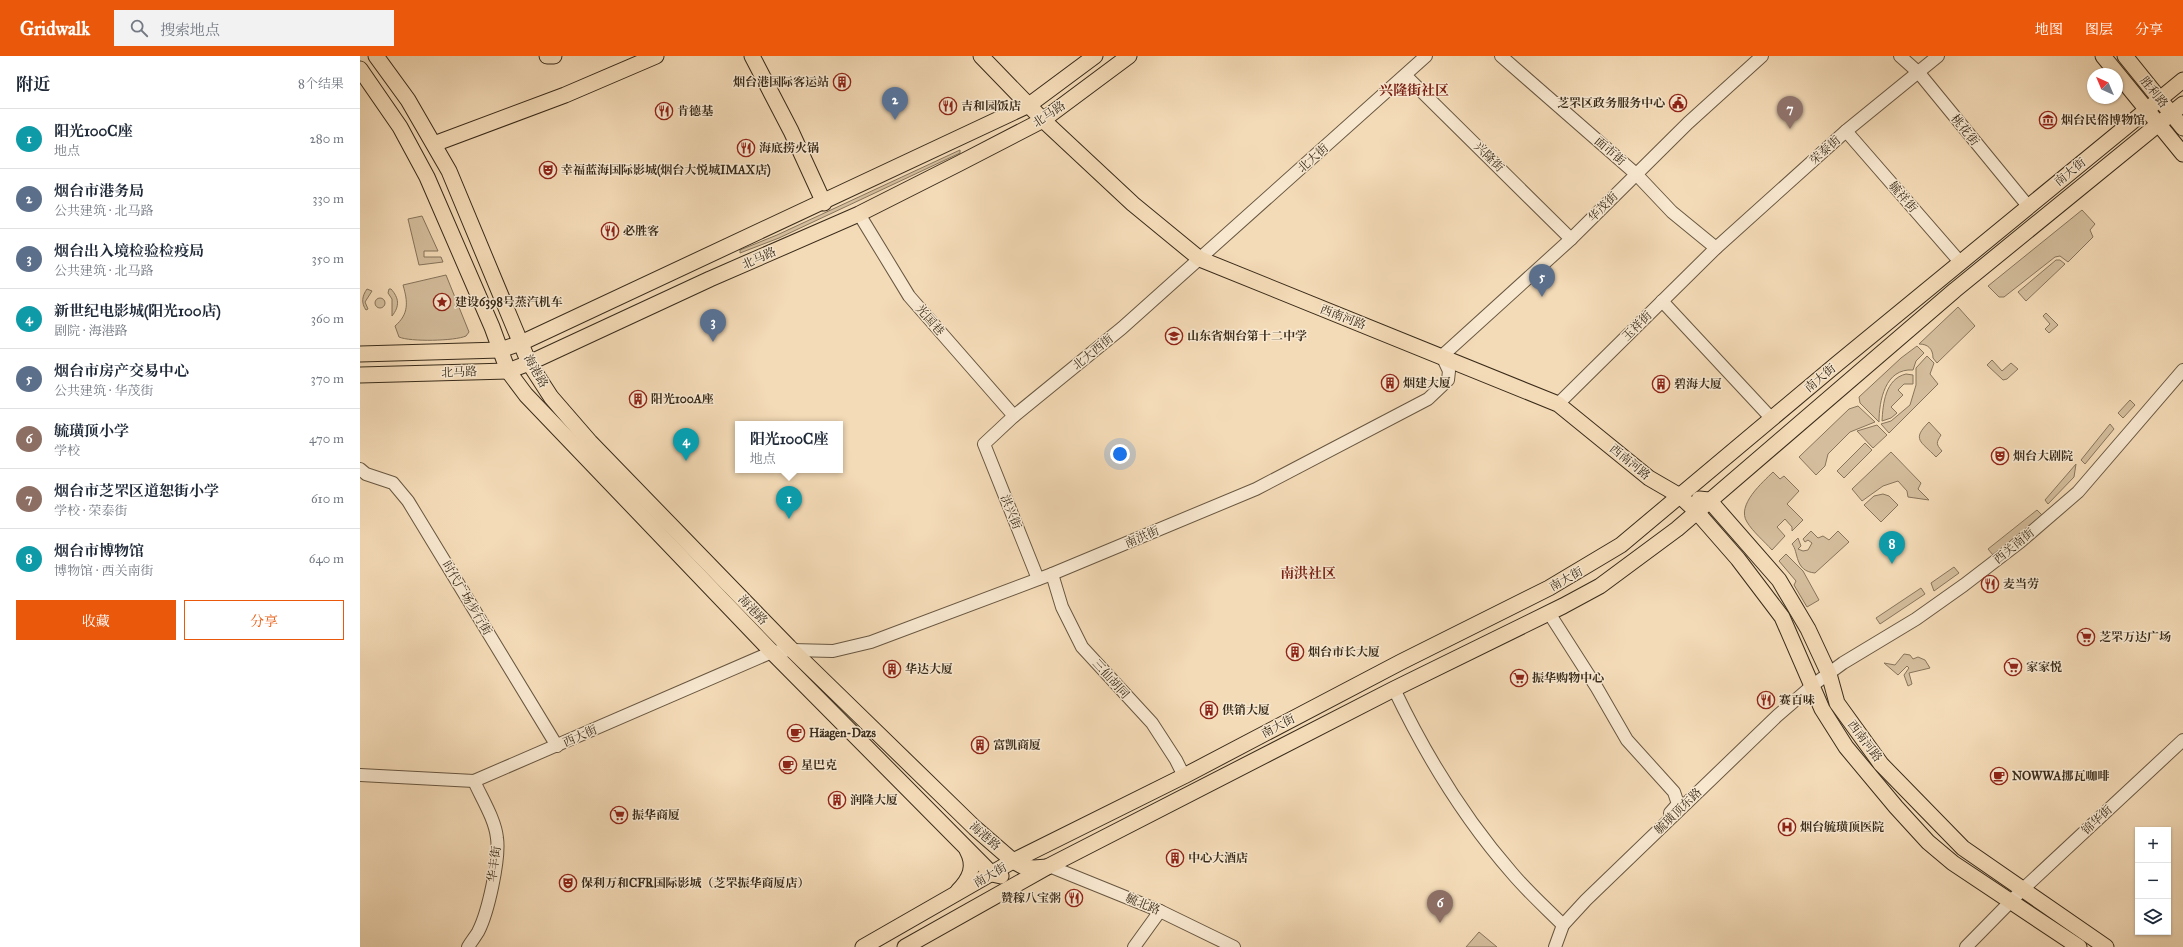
<!DOCTYPE html>
<html lang="zh">
<head>
<meta charset="utf-8">
<style>
	:root { --surface:#fff; --page:#f2f2f3; --text:#1f2937; --muted:#747a83; --line:#e0e1e3; --accent:#ea580c }
	body { margin:0; font-family:"IM FELL Great Primer","Noto Serif SC",serif; background:var(--page); color:var(--text) }
	.controls { position:absolute; right:12px; bottom:12px; display:grid; overflow:hidden; border-radius:0px; box-shadow:0 1px 3px #0004 }
	.controls button { width:36px; height:36px; display:grid; place-items:center; padding:0; border:0; border-bottom:1px solid var(--line); background:var(--surface); color:var(--text); font:20px sans-serif }
	.compass { position:absolute; left:1727px; top:12px; width:36px; height:36px; border-radius:50%; background:var(--surface); box-shadow:0 1px 3px #0004; rotate:316deg }
	.you { position:absolute; left:760px; top:398px; width:14px; height:14px; margin:-10px; border:3px solid #fff; border-radius:50%; background:#1a73e8; box-shadow:0 0 0 6px #1a73e833 }
	.badge { display:grid; place-items:center; width:26px; height:26px; border-radius:50%; background:var(--accent); color:#fff; font-size:13px; font-weight:700 }
	.pin { position:absolute; translate:-50% -33px; filter:drop-shadow(0 1px 2px #0008) }
	.pin::after { content:''; position:absolute; top:21px; width:14px; height:12px; background:inherit; clip-path:polygon(0 0,100% 0,50% 100%) }
	.popup { position:absolute; left:375px; top:365px; width:108px; height:52px; box-sizing:border-box; display:grid; place-content:center; border-radius:0px; background:var(--surface); filter:drop-shadow(0 1px 3px #0005); font-size:13px; white-space:nowrap; color:var(--muted) }
	.popup b { font-size:15px; color:var(--text) }
	.popup::after { content:''; position:absolute; left:50%; top:100%; margin-left:-8px; border:8px solid transparent; border-top-color:var(--surface) }
	.list { margin:0; padding:0; list-style:none }
	h2 { display:flex; justify-content:space-between; align-items:center; height:52px; margin:0; padding:0 16px; font-size:17px }
	h2 small { font-size:13px; font-weight:400; color:var(--muted) }
	.list li { display:grid; grid-template-columns:26px 1fr auto; gap:12px; align-items:center; box-sizing:border-box; height:60px; padding:0 16px; border-top:1px solid var(--line) }
	.list b { display:block; font-size:15px; white-space:nowrap }
	.list p { margin:0; font-size:13px; white-space:nowrap; color:var(--muted) }
	.list em { font-size:13px; font-style:normal; color:var(--muted) }
	.actions { display:flex; gap:8px; padding:12px 16px }
	.actions a { flex:1; padding:9px 0; border:1px solid var(--accent); border-radius:0px; text-align:center; font-size:14px; color:var(--accent) }
	.actions .main { background:var(--accent); color:#fff }
	.icon { flex:none; width:22px; height:22px; fill:none; stroke:currentColor; stroke-width:2; stroke-linecap:round; stroke-linejoin:round }
	.map { position:relative; flex:none; width:1823px; height:891px; overflow:hidden }
	header { display:flex; align-items:center; gap:24px; box-sizing:border-box; height:56px; padding:0 20px; background:var(--accent); color:#fff }
	header strong { font-size:19px }
	nav { display:flex; gap:22px; margin-inline-start:auto; font-size:14px }
	.search { width:280px; height:36px; background:var(--page); display:flex; align-items:center; gap:10px; box-sizing:border-box; padding:0 14px; border-radius:0px; color:var(--muted); font-size:15px }
	main { display:flex }
	aside { flex:1; background:var(--surface) }
	.map>svg:first-child { display:block }
	.grass { fill:#d4bd9c; stroke:#86745b }
	.lines { fill:none; stroke-linecap:round; stroke-linejoin:round }
	.minor-casing { stroke:#685741; stroke-width:14 }
	.major-casing { stroke:#392b1a; stroke-width:17 }
	.minor { stroke:#f8e8d0; stroke-width:12 }
	.major { stroke:#f4dbb7; stroke-width:15 }
	.labels { text-anchor:middle; dominant-baseline:central; stroke-width:3; stroke-linejoin:round; paint-order:stroke }
	.poi-label { font-size:12px; font-weight:bold; fill:#392b1a; stroke:#f8e8d0; text-anchor:start }
	.street-label { font-size:12px; fill:#392b1a; stroke:#f8e8d0 }
	.quarter-label { font-size:14px; font-weight:bold; fill:#7a1f14; stroke:#f8e8d0 }
</style>
</head>
<body>
<header>
<strong>Gridwalk</strong>
<div class="search"><svg class="icon" aria-label="search" viewBox="0 0 24 24"><circle cx="10" cy="10" r="6"/><path d="M15 15l6 6"/></svg>搜索地点</div>
<nav><a>地图</a><a>图层</a><a>分享</a></nav>
</header>
<main>
<aside>
<h2>附近<small>8个结果</small></h2>
<ul class="list">
<li><span class="badge" style="background:#0f9aa8">1</span><div><b>阳光100C座</b><p>地点</p></div><em>280 m</em></li>
<li><span class="badge" style="background:#5c6f8a">2</span><div><b>烟台市港务局</b><p>公共建筑 · 北马路</p></div><em>330 m</em></li>
<li><span class="badge" style="background:#5c6f8a">3</span><div><b>烟台出入境检验检疫局</b><p>公共建筑 · 北马路</p></div><em>350 m</em></li>
<li><span class="badge" style="background:#0f9aa8">4</span><div><b>新世纪电影城(阳光100店)</b><p>剧院 · 海港路</p></div><em>360 m</em></li>
<li><span class="badge" style="background:#5c6f8a">5</span><div><b>烟台市房产交易中心</b><p>公共建筑 · 华茂街</p></div><em>370 m</em></li>
<li><span class="badge" style="background:#8d6e63">6</span><div><b>毓璜顶小学</b><p>学校</p></div><em>470 m</em></li>
<li><span class="badge" style="background:#8d6e63">7</span><div><b>烟台市芝罘区道恕街小学</b><p>学校 · 荣泰街</p></div><em>610 m</em></li>
<li><span class="badge" style="background:#0f9aa8">8</span><div><b>烟台市博物馆</b><p>博物馆 · 西关南街</p></div><em>640 m</em></li>
</ul>
<div class="actions"><a class="main">收藏</a><a>分享</a></div>
</aside>
<div class="map">
<svg width="1823" height="891" viewBox="0 0 1823 891">
	<rect width="100%" height="100%" fill="#f4dbb7"/>
	<filter id="stains"><feTurbulence type="fractalNoise" baseFrequency=".005" numOctaves="4"/><feColorMatrix values="0 0 0 0 .2 0 0 0 0 .09 0 0 0 0 .02 0 0 0 .5 -.17"/></filter>
	<radialGradient id="worn" r=".72"><stop offset=".6" stop-color="#630" stop-opacity="0"/><stop offset="1" stop-color="#630" stop-opacity=".3"/></radialGradient>
	<g class="grass">
		<path d="M600,94v3l-181,85 -39,15v-3l37,-15z"/>
		<path d="M1722,154l13,14 -5,6 3,7 -25,25 -8,-6 -5,1 -51,40h-5l-11,-11z"/>
		<path d="M62,160l16,35h-14v6h17l2,5 -24,3 -11,-46z"/>
		<path d="M1696,204h4l5,4 -39,37 -8,-9z"/>
		<path d="M86,219l23,57 -3,4c-11,5 -56,6 -67,1l-4,-11c14,-12 13,-24 8,-41z"/>
		<path d="M7,233l5,2 -7,11 3,7 -2,1c-5,-7 -4,-14 1,-21z"/>
		<path d="M29,233h2c8,9 9,17 1,27v-17l-4,-6z"/>
		<circle cx="20" cy="247" r="5"/>
		<path d="M1598,251l17,19 -38,37 -4,-5c0,-9 -5,-14 -14,-14z"/>
		<path d="M1686,257l12,12 -9,8 -4,-4 5,-5 -7,-8z"/>
		<path d="M1557,290l7,7 -8,8 -3,9c-28,-2 -34,31 -34,52l-19,-19 -1,-6 42,-39z"/>
		<path d="M1567,300l7,7 -4,11 8,10 -49,49 -8,-9 10,-3 19,-16 6,-20v-17z"/>
		<path d="M1632,304l10,11 9,-8 7,6 -11,10 -4,1 -16,-15z"/>
		<path d="M1546,318l7,1v9h-9l-6,6 5,5 -12,12 6,6 -6,5 -9,3c1,-17 3,-42 24,-47z"/>
		<path d="M1770,344l5,5 -12,13 -5,-5z"/>
		<path d="M1498,350l17,16 -25,10 -22,22 -3,12 -9,9 -17,-18 50,-48z"/>
		<path d="M1569,366l12,13c-5,8 -5,9 1,16l-6,6c-15,-16 -25,-17 -7,-35z"/>
		<path d="M1750,368l4,5 -29,35 -4,-4z"/>
		<path d="M1517,369l10,10 -14,13 -16,-17z"/>
		<path d="M1505,387l7,7 -28,28 -7,-7z"/>
		<path d="M1531,396l30,31 -3,6 11,11 -21,-3 -1,-6 -9,-10 -15,5 -21,15 -10,-12z"/>
		<path d="M1716,408l-2,13 -26,27 -3,-4z"/>
		<path d="M1413,416l7,7 4,-3 15,15 -12,13 16,16 -11,11v-4l-7,-8 -8,8 8,9 -13,14c-8,-9 -19,-18 -25,-28 -11,-17 16,-40 26,-50z"/>
		<path d="M1523,438l6,2 9,9 -17,17 -17,-17 10,-9z"/>
		<path d="M1677,454l5,5 -49,40 -5,-6z"/>
		<path d="M1451,475l7,7 5,-2 6,4 9,-9 11,11 -34,31c-21,-2 -16,-21 -23,-29l6,-6 3,8 -3,3 5,2 5,-1 4,-7 -4,-3 -3,2 -2,-3z"/>
		<path d="M1426,498l17,17 16,29 -12,7 -13,-22 2,-4 -17,-20z"/>
		<path d="M1594,511l5,6 -25,18 -3,-8z"/>
		<path d="M1561,532l4,6 -45,30 -4,-6z"/>
		<path d="M1544,598l6,1 3,4 5,-2 7,3 5,8 -21,5 3,11 -4,2 -4,-11 5,-7 -2,-2 -9,9 -14,-12 11,2z"/>
		<path d="M1119,876l18,15h-31z"/>
	</g>
	<g class="lines">
		<defs>
			<g id="minor">
				<path d="M1141,0l135,118 36,38 44,36"/>
				<path d="M1540,0l19,17 109,133"/>
				<path d="M1046,20l165,163"/>
				<path d="M1486,75l114,131"/>
				<path d="M499,158l50,82 105,120"/>
				<path d="M1302,245l110,118"/>
				<path d="M1198,348l158,-156 130,-117 92,-75"/>
				<path d="M0,413l6,5 27,9 15,18 149,245"/>
				<path d="M692,518l10,33 20,40 70,76 24,37 8,16"/>
				<path d="M678,523l-54,-135 30,-28 108,-88 304,-272"/>
				<path d="M1189,557l48,75 30,52 47,52 4,12 -8,9"/>
				<path d="M1034,633c32,67 69,128 118,184 16,19 34,35 51,52"/>
				<path d="M0,719l114,6 298,-129 20,-2 41,1 38,-9 181,-68 204,-85 172,-90 20,-19 1,-9 -7,-15 129,-117 117,-116 74,-67"/>
				<path d="M689,810l111,45 74,36"/>
				<path d="M108,891c3,-5 7,-10 10,-15 10,-19 22,-73 19,-94 -2,-19 -15,-39 -23,-57"/>
				<path d="M774,891l26,-36"/>
				<path d="M1195,891l8,-22 23,-25 191,-184 36,-31 30,-22 73,-44 48,-34 56,-43 58,-50 105,-122"/>
				<path d="M1606,891l56,-57 161,-150"/>
			</g>
			<g id="major">
				<path d="M16,0l32,44 41,71 80,192 22,34 39,45 199,205 186,181 38,33 11,6 10,1 13,-1"/>
				<path d="M187,0h7"/>
				<path d="M392,0l39,75 33,72"/>
				<path d="M621,0l62,64 90,84 67,55 358,145 91,74 31,18 16,15 42,48 44,58 40,92 24,38 50,60 32,35 25,21 126,84"/>
				<path d="M1743,0l80,98"/>
				<path d="M1765,0l58,72"/>
				<path d="M0,13l40,58 27,50 65,150 16,44 18,24 246,257 220,222 9,2"/>
				<path d="M74,88l131,-49 91,-39"/>
				<path d="M0,298l140,-4 21,-7 508,-238 66,-49"/>
				<path d="M0,319l148,-4 21,-8 181,-84 149,-65 99,-50 85,-44 86,-64"/>
				<path d="M1339,443l10,1 70,80 29,49 21,45 8,29 44,61 82,84 143,99"/>
				<path d="M598,835c12,-12 18,-25 9,-41"/>
				<path d="M503,891l150,-86 171,-85 217,-114 148,-74 72,-43 217,-182 345,-283"/>
				<path d="M545,891l144,-81 345,-177 169,-83 37,-20 77,-57 278,-239 228,-186"/>
			</g>
		</defs>
		<use href="#minor" class="minor-casing"/>
		<use href="#major" class="major-casing"/>
		<use href="#minor" class="minor"/>
		<use href="#major" class="major"/>
	</g>
	<defs>
		<symbol id="building-ring" viewBox="-11 -11 22 22"><circle r="9.5" fill="#f8e8d0" stroke="#8f2418" stroke-width="1.5"/><path d="M-4-6H4V6H1V3H-1V6H-4ZM-2.5-4.3h1.7v1.8h-1.7ZM.8-4.3h1.7v1.8H.8ZM-2.5-1h1.7V.8h-1.7ZM.8-1h1.7V.8H.8Z" fill="#8f2418"/></symbol>
		<symbol id="civic-ring" viewBox="-11 -11 22 22"><circle r="9.5" fill="#f8e8d0" stroke="#8f2418" stroke-width="1.5"/><path d="M-.6-6.5H3V-4.5H.6V-3L4-1V1h2V6H-6V1h2V-1L-.6-3ZM-1.2 2.5V6h2.4V2.5Z" fill="#8f2418"/></symbol>
		<symbol id="restaurant-ring" viewBox="-11 -11 22 22"><circle r="9.5" fill="#f8e8d0" stroke="#8f2418" stroke-width="1.5"/><path d="M-5-6h1v4h1v-4h1v4h1v-4h1v5L-1.5 .5V6h-2V.5L-5-1ZM5-6V6H3V1.5H1.5Q1.5-4 5-6Z" fill="#8f2418"/></symbol>
		<symbol id="museum-ring" viewBox="-11 -11 22 22"><circle r="9.5" fill="#f8e8d0" stroke="#8f2418" stroke-width="1.5"/><path d="M0-6L6-3V-2H-6V-3ZM-5-1h2V3h-2ZM-1-1h2V3h-2ZM3-1h2V3H3ZM-6 4H6V6H-6Z" fill="#8f2418"/></symbol>
		<symbol id="theatre-ring" viewBox="-11 -11 22 22"><circle r="9.5" fill="#f8e8d0" stroke="#8f2418" stroke-width="1.5"/><path d="M-5-5.5Q0-4 5-5.5V0Q5 5 0 6Q-5 5-5 0ZM-3.3-2.5H-1v1.5H-3.3ZM1-2.5H3.3v1.5H1ZM-2.8 1Q0 5.5 2.8 1Z" fill="#8f2418"/></symbol>
		<symbol id="sight-ring" viewBox="-11 -11 22 22"><circle r="9.5" fill="#f8e8d0" stroke="#8f2418" stroke-width="1.5"/><path d="M0-6L1.8-2.2L6-1.7L2.9 1.2L3.7 5.4L0 3.3L-3.7 5.4L-2.9 1.2L-6-1.7L-1.8-2.2Z" fill="#8f2418"/></symbol>
		<symbol id="school-ring" viewBox="-11 -11 22 22"><circle r="9.5" fill="#f8e8d0" stroke="#8f2418" stroke-width="1.5"/><path d="M0-5L7-2L0 1L-7-2ZM-4 1L0 2.5L4 1V4Q0 6-4 4Z" fill="#8f2418"/></symbol>
		<symbol id="supermarket-ring" viewBox="-11 -11 22 22"><circle r="9.5" fill="#f8e8d0" stroke="#8f2418" stroke-width="1.5"/><path d="M-6-5.5h2.5l.6 2H6L4.5 2H-2.5L-4.4-4H-6ZM-1.5 3.2a1.3 1.3 0 1 0 .1 0ZM3 3.2a1.3 1.3 0 1 0 .1 0Z" fill="#8f2418"/></symbol>
		<symbol id="cafe-ring" viewBox="-11 -11 22 22"><circle r="9.5" fill="#f8e8d0" stroke="#8f2418" stroke-width="1.5"/><path d="M-5.5-4.5H6V0H3Q3 3.5 0 3.5H-2.5Q-5.5 3.5-5.5 0ZM3-3.2v2h1.7v-2ZM-6 4.5H4V6H-6Z" fill="#8f2418"/></symbol>
		<symbol id="hospital-ring" viewBox="-11 -11 22 22"><circle r="9.5" fill="#f8e8d0" stroke="#8f2418" stroke-width="1.5"/><path d="M-5-5h3v3.5h4V-5h3V5h-3V1.5h-4V5h-3Z" fill="#8f2418"/></symbol>
	</defs>
	<g fill-rule="evenodd">
		<use href="#building-ring" x="472" y="16" width="20" height="20"/>
		<use href="#civic-ring" x="1308" y="37" width="20" height="20"/>
		<use href="#restaurant-ring" x="578" y="40" width="20" height="20"/>
		<use href="#restaurant-ring" x="294" y="45" width="20" height="20"/>
		<use href="#museum-ring" x="1678" y="54" width="20" height="20"/>
		<use href="#restaurant-ring" x="376" y="82" width="20" height="20"/>
		<use href="#theatre-ring" x="178" y="104" width="20" height="20"/>
		<use href="#restaurant-ring" x="240" y="165" width="20" height="20"/>
		<use href="#sight-ring" x="72" y="236" width="20" height="20"/>
		<use href="#school-ring" x="804" y="270" width="20" height="20"/>
		<use href="#building-ring" x="1020" y="317" width="20" height="20"/>
		<use href="#building-ring" x="1291" y="318" width="20" height="20"/>
		<use href="#building-ring" x="268" y="333" width="20" height="20"/>
		<use href="#theatre-ring" x="1630" y="390" width="20" height="20"/>
		<use href="#restaurant-ring" x="1620" y="518" width="20" height="20"/>
		<use href="#supermarket-ring" x="1716" y="571" width="20" height="20"/>
		<use href="#building-ring" x="925" y="586" width="20" height="20"/>
		<use href="#supermarket-ring" x="1643" y="601" width="20" height="20"/>
		<use href="#building-ring" x="522" y="603" width="20" height="20"/>
		<use href="#supermarket-ring" x="1149" y="612" width="20" height="20"/>
		<use href="#restaurant-ring" x="1396" y="634" width="20" height="20"/>
		<use href="#building-ring" x="839" y="644" width="20" height="20"/>
		<use href="#cafe-ring" x="426" y="667" width="20" height="20"/>
		<use href="#building-ring" x="610" y="679" width="20" height="20"/>
		<use href="#cafe-ring" x="418" y="699" width="20" height="20"/>
		<use href="#cafe-ring" x="1629" y="710" width="20" height="20"/>
		<use href="#building-ring" x="467" y="734" width="20" height="20"/>
		<use href="#supermarket-ring" x="249" y="749" width="20" height="20"/>
		<use href="#hospital-ring" x="1417" y="761" width="20" height="20"/>
		<use href="#building-ring" x="805" y="792" width="20" height="20"/>
		<use href="#theatre-ring" x="198" y="817" width="20" height="20"/>
		<use href="#restaurant-ring" x="704" y="832" width="20" height="20"/>
	</g>
	<g class="labels">
		<g class="poi-label">
			<text x="469" y="26" text-anchor="end">烟台港国际客运站</text>
			<text x="1305" y="47" text-anchor="end">芝罘区政务服务中心</text>
			<text x="601" y="50">吉和园饭店</text>
			<text x="317" y="55">肯德基</text>
			<text x="1701" y="64">烟台民俗博物馆</text>
			<text x="399" y="92">海底捞火锅</text>
			<text x="201" y="114">幸福蓝海国际影城(烟台大悦城IMAX店)</text>
			<text x="263" y="175">必胜客</text>
			<text x="95" y="246">建设6398号蒸汽机车</text>
			<text x="827" y="280">山东省烟台第十二中学</text>
			<text x="1043" y="327">烟建大厦</text>
			<text x="1314" y="328">碧海大厦</text>
			<text x="291" y="343">阳光100A座</text>
			<text x="1653" y="400">烟台大剧院</text>
			<text x="1643" y="528">麦当劳</text>
			<text x="1739" y="581">芝罘万达广场</text>
			<text x="948" y="596">烟台市长大厦</text>
			<text x="1666" y="611">家家悦</text>
			<text x="545" y="613">华达大厦</text>
			<text x="1172" y="622">振华购物中心</text>
			<text x="1419" y="644">赛百味</text>
			<text x="862" y="654">供销大厦</text>
			<text x="449" y="677">Häagen-Dazs</text>
			<text x="633" y="689">富凯商厦</text>
			<text x="441" y="709">星巴克</text>
			<text x="1652" y="720">NOWWA挪瓦咖啡</text>
			<text x="490" y="744">润隆大厦</text>
			<text x="272" y="759">振华商厦</text>
			<text x="1440" y="771">烟台毓璜顶医院</text>
			<text x="828" y="802">中心大酒店</text>
			<text x="221" y="827">保利万和CFR国际影城（芝罘振华商厦店）</text>
			<text x="701" y="842" text-anchor="end">赞稼八宝粥</text>
		</g>
		<g class="street-label">
			<text transform="translate(1794 36) rotate(51)">胜利路</text>
			<text transform="translate(689 58) rotate(-34)">北马路</text>
			<text transform="translate(1605 74) rotate(51)">桃花街</text>
			<text transform="translate(1465 94) rotate(-42)">荣泰街</text>
			<text transform="translate(1250 95) rotate(41)">面市街</text>
			<text transform="translate(1129 101) rotate(45)">兴隆街</text>
			<text transform="translate(953 102) rotate(-42)">北大街</text>
			<text transform="translate(1710 116) rotate(-39)">南大街</text>
			<text transform="translate(1543 141) rotate(49)">毓祥街</text>
			<text transform="translate(1243 151) rotate(-45)">华茂街</text>
			<text transform="translate(399 202) rotate(-24)">北马路</text>
			<text transform="translate(983 261) rotate(21)">西南河路</text>
			<text transform="translate(570 264) rotate(49)">光国巷</text>
			<text transform="translate(1277 270) rotate(-45)">玉祥街</text>
			<text transform="translate(733 296) rotate(-39)">北大西街</text>
			<text transform="translate(176 315) rotate(61)">海港路</text>
			<text transform="translate(99 316) rotate(-2)">北马路</text>
			<text transform="translate(1460 322) rotate(-40)">南大街</text>
			<text transform="translate(1270 406) rotate(39)">西南河路</text>
			<text transform="translate(651 456) rotate(68)">洪兴街</text>
			<text transform="translate(782 481) rotate(-23)">南洪街</text>
			<text transform="translate(1654 490) rotate(-39)">西关南街</text>
			<text transform="translate(1206 523) rotate(-29)">南大街</text>
			<text transform="translate(107 542) rotate(59)">时代广场步行街</text>
			<text transform="translate(393 554) rotate(46)">海港路</text>
			<text transform="translate(751 623) rotate(48)">三仙胡同</text>
			<text transform="translate(918 670) rotate(-28)">南大街</text>
			<text transform="translate(220 680) rotate(-24)">西大街</text>
			<text transform="translate(1505 685) rotate(53)">西南河路</text>
			<text transform="translate(1318 755) rotate(-44)">毓璜顶东路</text>
			<text transform="translate(1737 764) rotate(-43)">锦华街</text>
			<text transform="translate(625 780) rotate(41)">海港路</text>
			<text transform="translate(134 808) rotate(-82)">华丰街</text>
			<text transform="translate(630 819) rotate(-30)">南大街</text>
			<text transform="translate(783 848) rotate(22)">毓北路</text>
		</g>
		<g class="quarter-label">
			<text x="1054" y="34">兴隆街社区</text>
			<text x="948" y="517">南洪社区</text>
		</g>
	</g>
	<rect width="100%" height="100%" filter="url(#stains)"/>
	<rect width="100%" height="100%" fill="url(#worn)"/>
</svg>
<div class="controls">
<button>+</button>
<button>−</button>
<button><svg class="icon" aria-label="layers" viewBox="0 0 24 24"><path d="M12 4l9 5-9 5-9-5zM3 14l9 5 9-5"/></svg></button>
</div>
<svg class="compass" viewBox="-18 -18 36 36"><path d="M0-13l5 13h-10z" fill="#e53935"/><path d="M0 13l5-13h-10z" fill="#747a83"/></svg>
<div class="you"></div>
<div class="pin badge" style="left:429px;top:463px;background:#0f9aa8">1</div>
<div class="popup"><b>阳光100C座</b>地点</div>
<div class="pin badge" style="left:535px;top:64px;background:#5c6f8a">2</div>
<div class="pin badge" style="left:353px;top:286px;background:#5c6f8a">3</div>
<div class="pin badge" style="left:326px;top:405px;background:#0f9aa8">4</div>
<div class="pin badge" style="left:1182px;top:241px;background:#5c6f8a">5</div>
<div class="pin badge" style="left:1080px;top:867px;background:#8d6e63">6</div>
<div class="pin badge" style="left:1430px;top:73px;background:#8d6e63">7</div>
<div class="pin badge" style="left:1532px;top:508px;background:#0f9aa8">8</div>
</div>
</main>
</body>
</html>
